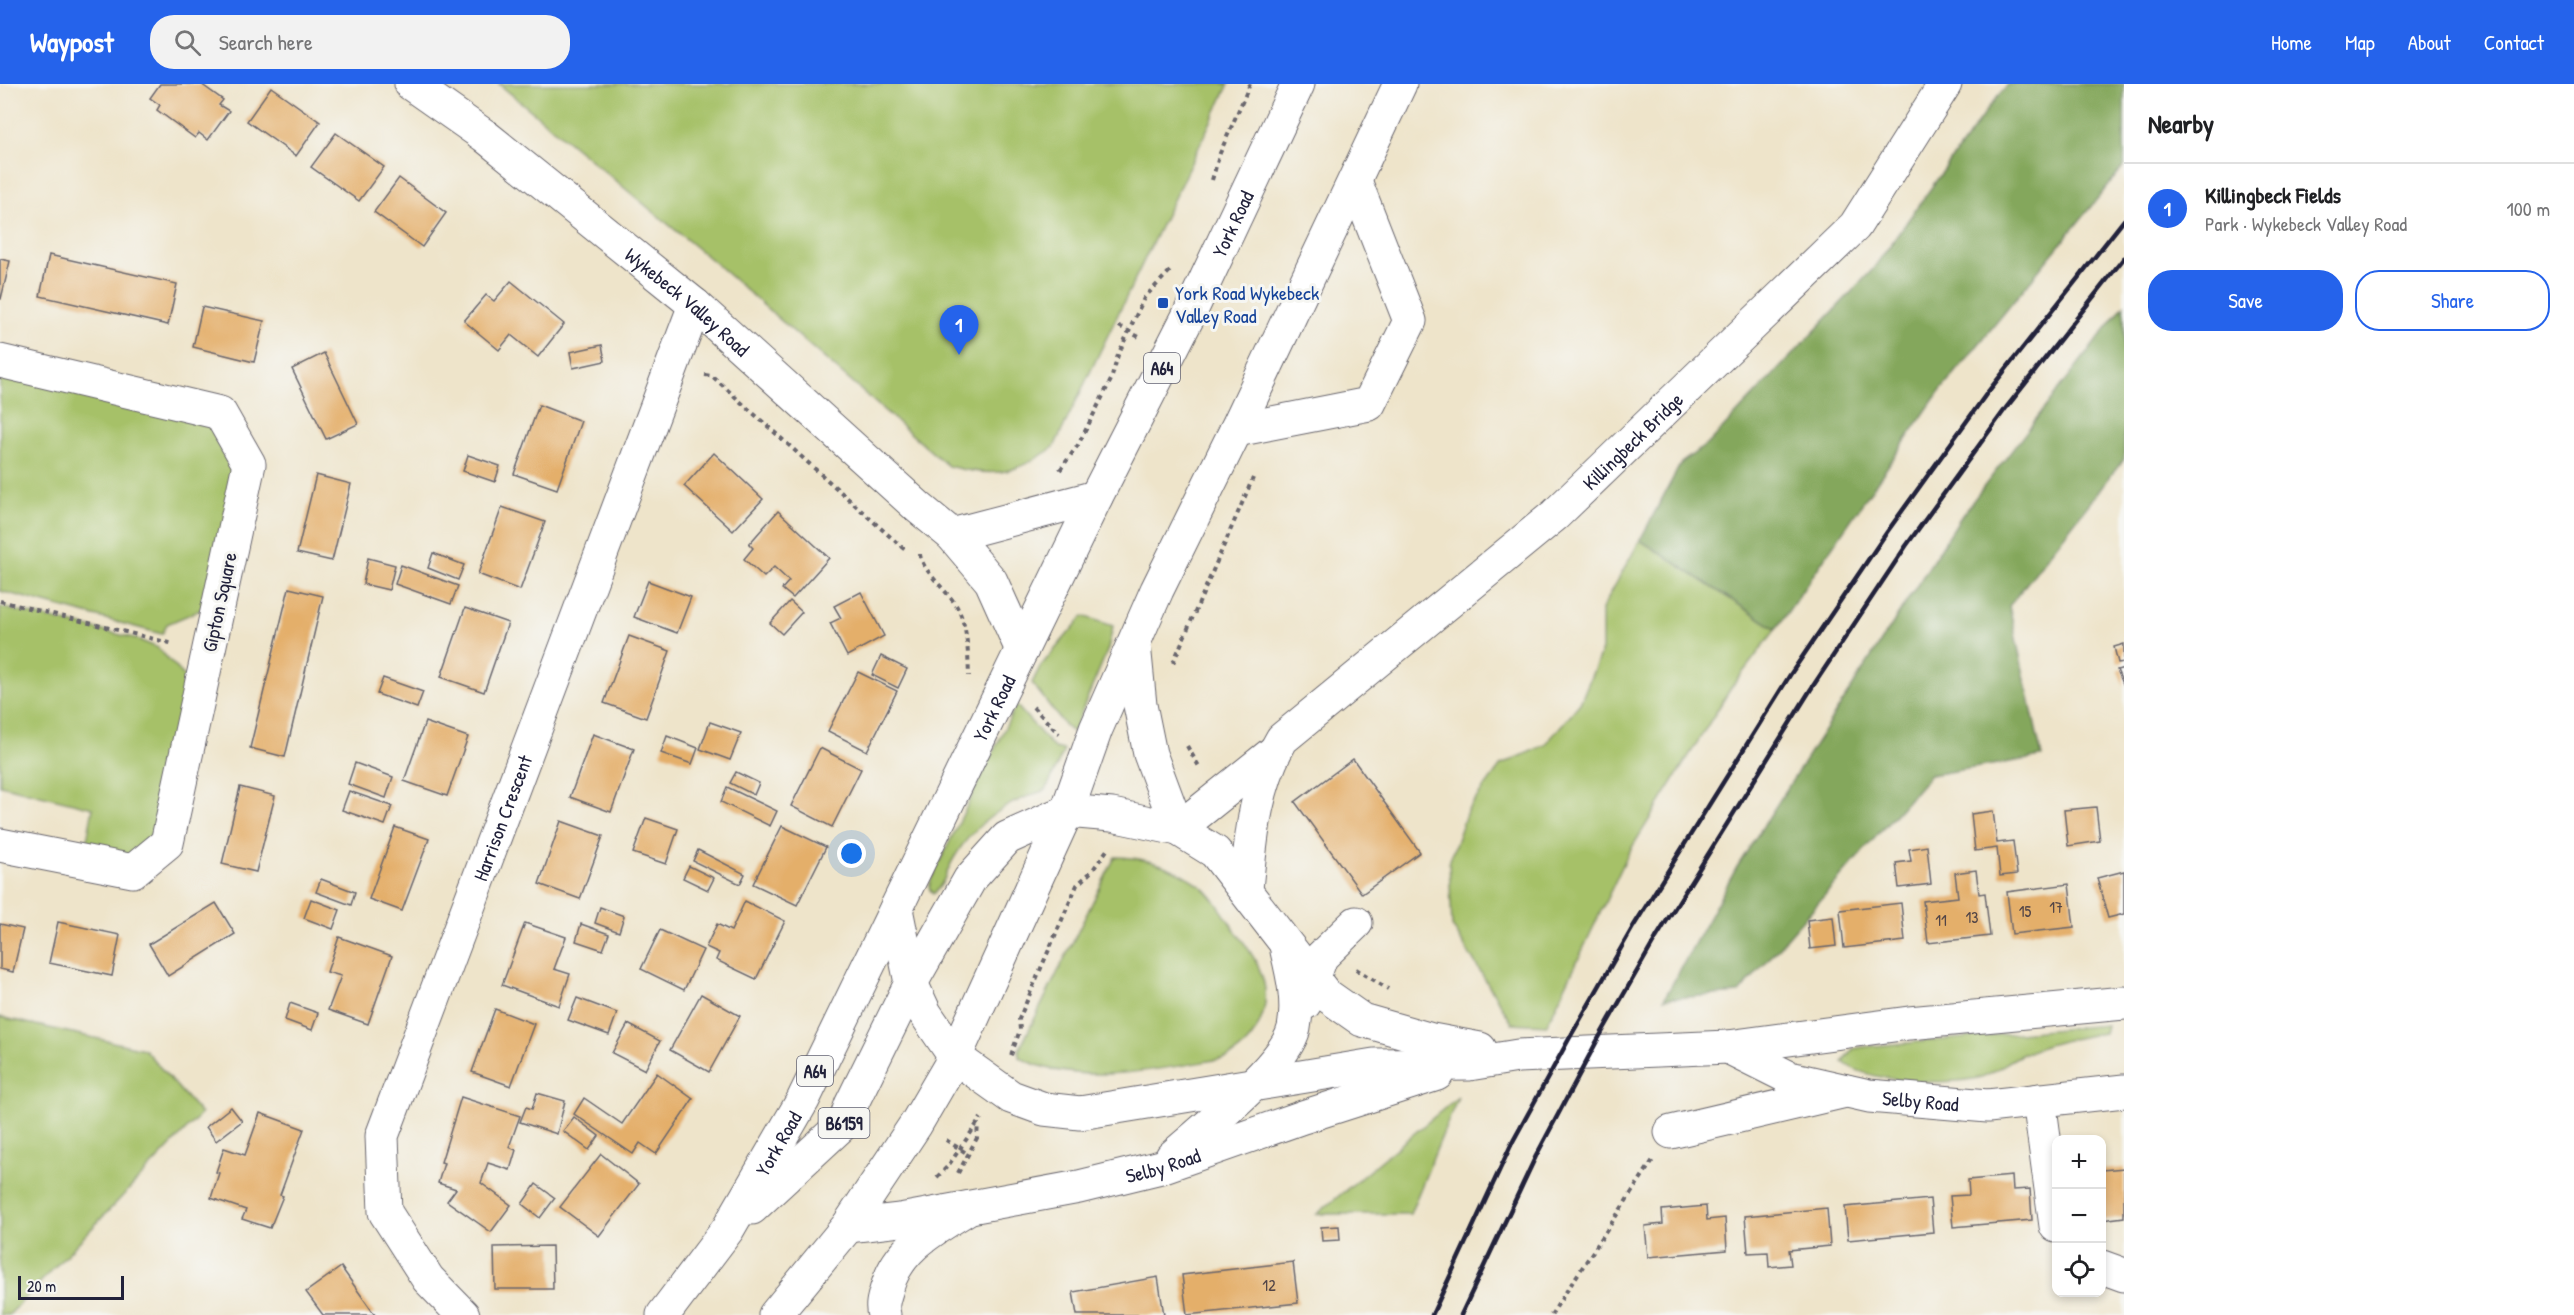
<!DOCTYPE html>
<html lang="en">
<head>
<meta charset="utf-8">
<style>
	:root { --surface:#fff; --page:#f2f2f2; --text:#202124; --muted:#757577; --line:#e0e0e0; --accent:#2563eb }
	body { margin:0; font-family:"Patrick Hand",sans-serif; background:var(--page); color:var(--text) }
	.controls { position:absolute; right:18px; bottom:18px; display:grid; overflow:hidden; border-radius:12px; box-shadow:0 3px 9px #0003 }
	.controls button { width:54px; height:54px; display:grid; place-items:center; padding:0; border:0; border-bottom:2px solid var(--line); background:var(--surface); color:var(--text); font:30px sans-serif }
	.scale { position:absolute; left:18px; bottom:15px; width:106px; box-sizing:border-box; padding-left:6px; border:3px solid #22223b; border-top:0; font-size:16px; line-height:21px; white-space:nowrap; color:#22223b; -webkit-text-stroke:4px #f6f6f2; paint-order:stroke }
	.you { position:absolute; left:852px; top:770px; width:21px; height:21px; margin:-15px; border:4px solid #fff; border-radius:50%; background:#1a73e8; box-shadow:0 0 0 9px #1a73e833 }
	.badge { display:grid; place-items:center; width:39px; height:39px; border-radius:50%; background:var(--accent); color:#fff; font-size:20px; font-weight:700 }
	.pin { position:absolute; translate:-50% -50px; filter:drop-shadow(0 2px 3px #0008) }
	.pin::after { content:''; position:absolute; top:32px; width:21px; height:18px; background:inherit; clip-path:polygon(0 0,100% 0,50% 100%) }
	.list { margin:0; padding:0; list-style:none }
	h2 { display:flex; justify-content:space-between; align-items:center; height:78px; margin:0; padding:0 24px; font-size:26px }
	h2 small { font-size:20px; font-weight:400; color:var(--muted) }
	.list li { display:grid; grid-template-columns:39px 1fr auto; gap:18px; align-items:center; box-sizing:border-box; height:90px; padding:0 24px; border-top:2px solid var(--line) }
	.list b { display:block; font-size:22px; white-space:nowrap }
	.list p { margin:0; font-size:20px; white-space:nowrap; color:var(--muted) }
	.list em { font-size:20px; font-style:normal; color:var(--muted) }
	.actions { display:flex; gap:12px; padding:18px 24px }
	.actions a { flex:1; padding:14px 0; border:2px solid var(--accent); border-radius:24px; text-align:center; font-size:21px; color:var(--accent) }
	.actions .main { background:var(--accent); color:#fff }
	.icon { flex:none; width:33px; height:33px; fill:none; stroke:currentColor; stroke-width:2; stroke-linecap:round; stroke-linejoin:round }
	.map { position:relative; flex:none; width:2124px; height:1231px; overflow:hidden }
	header { display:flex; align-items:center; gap:36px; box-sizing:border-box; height:84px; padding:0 30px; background:var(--accent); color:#fff }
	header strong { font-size:28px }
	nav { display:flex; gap:33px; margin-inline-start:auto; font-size:21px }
	.search { width:420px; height:54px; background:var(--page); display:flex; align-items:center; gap:15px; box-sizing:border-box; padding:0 21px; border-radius:24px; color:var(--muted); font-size:22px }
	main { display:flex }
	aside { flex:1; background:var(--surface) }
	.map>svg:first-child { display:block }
	.green { fill:#a6c167; stroke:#647251; stroke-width:1.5 }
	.forest { fill:#84a75c; stroke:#53644c; stroke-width:1.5 }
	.building { fill:#e4af6a }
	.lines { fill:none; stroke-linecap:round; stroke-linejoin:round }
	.minor-casing { stroke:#69666d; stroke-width:35 }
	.major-casing { stroke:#69666d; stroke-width:35 }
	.highway-casing { stroke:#69666d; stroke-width:35 }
	.path { stroke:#69666d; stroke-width:4; stroke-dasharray:4.5 4.5; stroke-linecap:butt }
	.minor { stroke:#fff; stroke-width:33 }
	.major { stroke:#fff; stroke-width:33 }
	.highway { stroke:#fff; stroke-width:33 }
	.rail { stroke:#22223b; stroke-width:4.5 }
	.transit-dot { fill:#1a4fb4; stroke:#f6f6f2; stroke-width:2 }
	.labels { text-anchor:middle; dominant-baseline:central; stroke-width:6; stroke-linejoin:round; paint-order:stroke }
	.number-label { font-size:16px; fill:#524547 }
	.shield { fill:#f6f6f2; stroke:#626272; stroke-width:1.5 }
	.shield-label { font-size:18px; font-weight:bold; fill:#22223b }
	.street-label { font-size:20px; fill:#22223b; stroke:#f6f6f2 }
	.transit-label { font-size:20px; fill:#164399; stroke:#f6f6f2; text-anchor:start }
</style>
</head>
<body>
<header>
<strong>Waypost</strong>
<div class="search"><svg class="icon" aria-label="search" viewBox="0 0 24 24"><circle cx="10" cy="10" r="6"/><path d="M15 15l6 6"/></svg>Search here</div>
<nav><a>Home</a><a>Map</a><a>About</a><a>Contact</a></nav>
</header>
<main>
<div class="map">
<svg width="2124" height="1231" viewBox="0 0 2124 1231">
	<rect width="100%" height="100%" fill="#f6f6f2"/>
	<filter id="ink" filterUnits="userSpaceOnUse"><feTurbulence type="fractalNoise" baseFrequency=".0167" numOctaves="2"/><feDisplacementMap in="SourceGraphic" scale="12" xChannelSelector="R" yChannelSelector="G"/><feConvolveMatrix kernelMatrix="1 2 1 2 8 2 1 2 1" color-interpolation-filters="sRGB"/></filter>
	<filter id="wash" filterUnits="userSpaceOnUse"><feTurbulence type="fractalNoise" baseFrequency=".008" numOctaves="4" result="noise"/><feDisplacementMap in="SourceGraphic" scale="24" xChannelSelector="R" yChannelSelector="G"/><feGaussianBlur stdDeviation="1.35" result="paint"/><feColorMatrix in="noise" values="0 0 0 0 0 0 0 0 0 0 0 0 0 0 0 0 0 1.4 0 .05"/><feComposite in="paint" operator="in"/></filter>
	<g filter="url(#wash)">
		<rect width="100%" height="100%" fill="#eee4ca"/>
		<g class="green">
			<path d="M499,0h730l-175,363c-40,28 -60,31 -106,19l-233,-203z"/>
			<path d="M0,277l220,52 29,51 -30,138 -52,22 -5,10 -162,-43z"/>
			<path d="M1640,456l136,89 -45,59 -102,164 -82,173 -35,-2 -60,-97 -3,-63 18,-52 34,-46 44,-20 35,-42 22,-53v-41z"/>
			<path d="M0,523l134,31 24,10 42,45 -33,150 -34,28 -50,-10 10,-53 -93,-23z"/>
			<path d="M1083,532l30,10 -5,23 -35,83 -8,-6 -33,-43 8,-16z"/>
			<path d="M1016,621l38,43 10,2 -18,40c-38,11 -72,33 -92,68 -7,11 -10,28 -21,36l-4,-6 2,-8z"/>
			<path d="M1115,773c32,0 61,11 86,29 13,10 22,27 31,40 22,30 44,58 28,96 -7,17 -17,27 -33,36 -62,10 -151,31 -208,-1v-7z"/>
			<path d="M0,933l144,32 57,65 -192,201h-9z"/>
			<path d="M2106,941l-2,8c-29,5 -58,10 -85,23 -13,6 -27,19 -41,22 -31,7 -111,5 -135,-16l10,-13 10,-2z"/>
			<path d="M1458,1013l-48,117h-93z"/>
		</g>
		<g class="forest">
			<path d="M2008,0h116v82l-190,233 -158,230 -136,-89 41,-77 29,-21 163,-173 116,-162z"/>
			<path d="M2124,221v154l-115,147 33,151 -112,18 -191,218 -75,6 73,-132 225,-352z"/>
		</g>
		<g id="blocks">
			<g class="building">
				<path d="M160,0h41l22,16 -4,5 10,6 -21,29 -9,-7 -4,5 -38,-28 3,-5 -10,-7z"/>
				<path d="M271,3l49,35 -24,34 -49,-35z"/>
				<path d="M336,49l48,34 -25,34 -48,-34z"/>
				<path d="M399,94l47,35 -24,34 -48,-35z"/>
				<path d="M49,171l128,29 -9,41 -128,-29z"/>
				<path d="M0,175l10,2 -9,38h-1z"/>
				<path d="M511,197l53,43 -26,33 -27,-22 -12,15 -35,-29 22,-26 8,6z"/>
				<path d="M202,223l62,14 -10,41 -61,-15z"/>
				<path d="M602,261l3,16 -32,7 -3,-16z"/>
				<path d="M324,269l34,71 -32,15 -34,-70z"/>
				<path d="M539,321l42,16 -24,68 -43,-15z"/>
				<path d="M714,369l49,46 -30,32 -49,-45z"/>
				<path d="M468,371l32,11 -5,16 -32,-11z"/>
				<path d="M316,391l35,9 -19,77 -35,-8z"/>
				<path d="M502,423l43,15 -25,68 -42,-16z"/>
				<path d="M778,427l51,47 -36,40 -11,-9 7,-8 -15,-14 -10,10 -20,-18 9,-11 -4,-4z"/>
				<path d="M433,469l31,12 -6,15 -30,-12z"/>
				<path d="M368,474l27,7 -6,25 -26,-6z"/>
				<path d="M401,481l57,21 -7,18 -56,-20z"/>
				<path d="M648,497l43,16 -14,36 -43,-16z"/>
				<path d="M289,504l34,8 -38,161 -35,-9z"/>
				<path d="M861,508l23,44 -37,20 -17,-33 11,-5 -7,-12z"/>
				<path d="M790,517l12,11 -20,22 -12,-11z"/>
				<path d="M465,524l43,15 -24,69 -43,-15z"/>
				<path d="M629,552l41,15 -24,67 -42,-15z"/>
				<path d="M2124,560v18l-6,1 -4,-16z"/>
				<path d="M881,572l26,13 -9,19 -26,-13z"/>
				<path d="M2124,584v18l-7,-16z"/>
				<path d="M858,588l39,19 -30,60 -39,-20z"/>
				<path d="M383,594l40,14 -6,16 -40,-14z"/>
				<path d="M425,638l43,15 -21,59 -43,-15z"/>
				<path d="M710,638l31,11 -11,27 -30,-11z"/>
				<path d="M593,650l41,15 -23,63 -41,-15z"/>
				<path d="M667,652l31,12 -6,16 -31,-11z"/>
				<path d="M820,664l41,21 -29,58 -41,-21z"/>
				<path d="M1353,675l67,93 -58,42 -67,-92z"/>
				<path d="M355,679l38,14 -7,21 -38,-14z"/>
				<path d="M736,688l23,11 -5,12 -24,-12z"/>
				<path d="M240,703l35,9 -19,76 -34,-8z"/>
				<path d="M727,703l50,24 -7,15 -49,-24z"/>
				<path d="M349,707l43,15 -7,19 -43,-15z"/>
				<path d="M2096,723l4,34 -32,5 -4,-36z"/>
				<path d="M1993,727l4,32 16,-2 4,33 -17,2 -3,-28 -22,3 -4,-37z"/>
				<path d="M646,734l32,11 -12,35 -33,-11z"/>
				<path d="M561,737l42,15 -23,63 -41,-15z"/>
				<path d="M782,742l44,21 -29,58 -44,-21z"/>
				<path d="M395,743l34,12 -27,72 -33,-12z"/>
				<path d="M1927,762l4,38 -32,4 -3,-25 15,-2 -2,-12z"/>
				<path d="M698,766l47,24 -5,10 -47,-23z"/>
				<path d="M689,782l25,12 -6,12 -25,-12z"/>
				<path d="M1976,786l3,24 6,-1 5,43 -62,7 -5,-42 35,-4 -3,-24z"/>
				<path d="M2124,787v43l-16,4 -11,-40z"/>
				<path d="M321,795l34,13 -4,13 -35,-13z"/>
				<path d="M2069,800l5,43 -62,7 -5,-42z"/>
				<path d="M311,815l29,11 -7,19 -29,-11z"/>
				<path d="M745,817l40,20 -29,58 -40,-19 3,-7 -13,-6 11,-23 14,7z"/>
				<path d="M216,819l19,31 -67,42 -19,-32z"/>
				<path d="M1901,819l4,38 -61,7 -4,-38z"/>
				<path d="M600,823l24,9 -5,16 -24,-9z"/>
				<path d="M1833,833l3,29 -26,3 -3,-29z"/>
				<path d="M58,838l62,13 -8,41 -63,-13z"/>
				<path d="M525,839l41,14 -12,32 16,5 -11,32 -57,-21z"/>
				<path d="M0,840l23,5 -10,43 -13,-3z"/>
				<path d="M581,840l28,10 -6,16 -27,-9z"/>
				<path d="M660,846l43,20 -19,40 -43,-21z"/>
				<path d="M339,853l53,19 -24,68 -40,-14 13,-34 -14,-4z"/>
				<path d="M701,910l39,22 -31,56 -39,-22z"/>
				<path d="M577,914l40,15 -8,22 -41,-15z"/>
				<path d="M290,919l28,10 -6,17 -27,-10z"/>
				<path d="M495,925l39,15 -23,62 -39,-14z"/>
				<path d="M628,940l32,17 -15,29 -33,-17z"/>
				<path d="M657,989l36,26 -37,55 -16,-11 -7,11 -59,-40 10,-16 38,26z"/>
				<path d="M537,1009l28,8 -8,33 -37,-12 6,-15 6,2z"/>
				<path d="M461,1013l59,19 -11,31 7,3 -6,20 -22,-7 -7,20 30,22 -20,27 -44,-31 9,-12 -18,-6 6,-20 -3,-1z"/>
				<path d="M231,1023l11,14 -26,20 -10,-14z"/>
				<path d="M260,1029l44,16 -24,66 3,1 -13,32 -28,-9 4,-9 -35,-12 8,-25 -3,-1 8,-24 21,7z"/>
				<path d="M574,1033l25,19 -10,14 -26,-19z"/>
				<path d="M601,1070l38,30 -40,52 -39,-29z"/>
				<path d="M2124,1084v49l-22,3v-50z"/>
				<path d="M2012,1092l1,14 17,-1 2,31 -79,7 -3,-31 19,-1 -1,-15z"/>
				<path d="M536,1100l19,14 -15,20 -18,-14z"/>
				<path d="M1930,1115l3,33 -85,8 -3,-33z"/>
				<path d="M1706,1122l1,14 18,-2 2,32 -79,7 -3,-31 18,-2 -1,-14z"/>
				<path d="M1827,1124l3,38 -41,4 2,15 -22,2 -1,-15 -20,1 -3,-37z"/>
				<path d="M1339,1142l1,14 -18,1 -1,-14z"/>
				<path d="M552,1162l1,43h-58l-1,-42z"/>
				<path d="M1293,1178l5,41 -111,12 -5,-40z"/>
				<path d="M341,1183l34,48h-52l-17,-23z"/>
				<path d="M1158,1193l6,38h-87l-4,-23z"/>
			</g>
		</g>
	</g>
	<g filter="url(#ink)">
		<use href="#blocks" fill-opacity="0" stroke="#69666d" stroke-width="1.5"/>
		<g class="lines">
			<defs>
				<g id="minor">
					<path id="s1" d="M411,0l74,52 210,169 223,202 34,28 39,46 31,69"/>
					<path d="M0,277l220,52 29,51 -82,379 -34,28 -133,-26"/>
					<path d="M1236,346l133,-26 41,-83 -55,-140"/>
					<path d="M952,451l144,-38"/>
					<path d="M1178,745l96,-77"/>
					<path id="s2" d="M1246,805c5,-51 9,-104 36,-150l273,-224 300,-289 90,-142"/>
					<path d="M1305,919l16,-46 35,-34"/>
					<path d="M2039,1016l17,126"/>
					<path d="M1671,1048l175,-41"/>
					<path d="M2102,1183l22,8"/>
					<path id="s3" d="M463,1231l-35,-36 -43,-67 -3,-76 313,-831"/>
					<path d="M884,1231c-3,-10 0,-17 3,-27 11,-41 48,-59 81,-80"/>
				</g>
				<g id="major">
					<path d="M1067,727l45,4 66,14 37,23 110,142 37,26 70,20 48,9"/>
					<path id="s4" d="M1728,963l62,31 79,18 119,10 136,-15"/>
					<path d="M955,973l56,40 33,12 36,4 294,-48 95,-1 49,-8 210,-9 181,-24 215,-20"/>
					<path d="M1172,1073c30,-27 114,-92 122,-129 5,-26 -1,-52 -7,-77"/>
					<path id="s5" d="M848,1142l52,-6 179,-33 82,-20 142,-50 134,-43"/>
				</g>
				<g id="highway">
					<path d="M1134,560l6,61 10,49 28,75"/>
					<path d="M896,825l15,74 14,30 30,44"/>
					<path d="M752,1124l93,-86 6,-17 60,-122 59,-104 37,-41 60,-27"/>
					<path id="s6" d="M663,1231l65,-86 75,-129 293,-603 93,-182 109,-231"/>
					<path d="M775,1231l73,-89 68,-102 39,-67 112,-246 29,-82 61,-139 79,-160 164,-346"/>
				</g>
			</defs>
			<use href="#minor" class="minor-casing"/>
			<use href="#major" class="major-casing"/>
			<use href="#highway" class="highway-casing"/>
			<g class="path">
				<path d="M1212,96l8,-27 30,-69"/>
				<path d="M1119,242l20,11"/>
				<path d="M705,291l7,1 193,174"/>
				<path d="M1060,386l18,-25 33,-65 7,-25 26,-57 26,-27"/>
				<path d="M920,470c1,16 29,38 37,53 11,20 11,47 12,69"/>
				<path d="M0,517l174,43"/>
				<path d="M1173,579l80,-185"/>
				<path d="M1033,623l26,27"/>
				<path d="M1187,662l13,22"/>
				<path d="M1356,885l32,20"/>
				<path d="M1011,971l9,-25 -1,-11 58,-134 15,-14 15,-21"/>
				<path d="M946,1056l22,14"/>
				<path d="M958,1089l19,-35 1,-15"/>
				<path d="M937,1093l11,-11 33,-48"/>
				<path d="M1551,1231l102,-155"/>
			</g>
			<use href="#minor" class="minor"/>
			<use href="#major" class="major"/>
			<use href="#highway" class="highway"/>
			<g class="rail">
				<path d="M1432,1231l80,-172 57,-104 64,-112 157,-252 97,-143 100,-139 137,-173"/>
				<path d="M1461,1231l75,-159 61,-115 59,-103 155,-249 95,-143 100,-138 118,-150"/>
			</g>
		</g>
	</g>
	<rect class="transit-dot" x="1157" y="213" width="12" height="12" rx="3"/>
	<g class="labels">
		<g class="number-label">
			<text x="2056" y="823">17</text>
			<text x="2025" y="827">15</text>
			<text x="1972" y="833">13</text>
			<text x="1941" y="836">11</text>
			<text x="1269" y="1201">12</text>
		</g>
		<g class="shield">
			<rect x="1144" y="269" width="36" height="30" rx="4.5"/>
			<rect x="797" y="972" width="36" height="30" rx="4.5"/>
			<rect x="818.5" y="1024" width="51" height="30" rx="4.5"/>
		</g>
		<g class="shield-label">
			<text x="1162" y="284">A64</text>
			<text x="815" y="987">A64</text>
			<text x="844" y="1039">B6159</text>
		</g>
		<g class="street-label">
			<text stroke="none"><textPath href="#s6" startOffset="1233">York Road</textPath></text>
			<text stroke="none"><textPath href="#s1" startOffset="352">Wykebeck Valley Road</textPath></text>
			<text stroke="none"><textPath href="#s2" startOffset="616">Killingbeck Bridge</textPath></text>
			<text transform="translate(219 518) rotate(-78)">Gipton Square</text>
			<text stroke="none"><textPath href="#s6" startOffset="693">York Road</textPath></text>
			<text stroke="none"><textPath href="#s3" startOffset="546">Harrison Crescent</textPath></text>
			<text stroke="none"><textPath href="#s4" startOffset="202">Selby Road</textPath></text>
			<text stroke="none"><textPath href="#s6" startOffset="207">York Road</textPath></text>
			<text stroke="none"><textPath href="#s5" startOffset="321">Selby Road</textPath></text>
		</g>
		<g class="transit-label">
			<text x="1175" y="208">York Road Wykebeck<tspan x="1175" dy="23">Valley Road</tspan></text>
		</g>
	</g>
</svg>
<div class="controls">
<button>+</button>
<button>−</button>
<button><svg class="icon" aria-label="locate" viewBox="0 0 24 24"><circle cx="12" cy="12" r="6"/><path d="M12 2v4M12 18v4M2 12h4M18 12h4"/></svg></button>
</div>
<div class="scale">20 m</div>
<div class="you"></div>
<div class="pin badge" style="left:959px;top:271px">1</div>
</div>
<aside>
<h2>Nearby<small></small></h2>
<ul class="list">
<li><span class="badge">1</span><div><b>Killingbeck Fields</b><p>Park · Wykebeck Valley Road</p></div><em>100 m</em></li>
</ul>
<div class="actions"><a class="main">Save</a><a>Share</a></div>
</aside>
</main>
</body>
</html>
